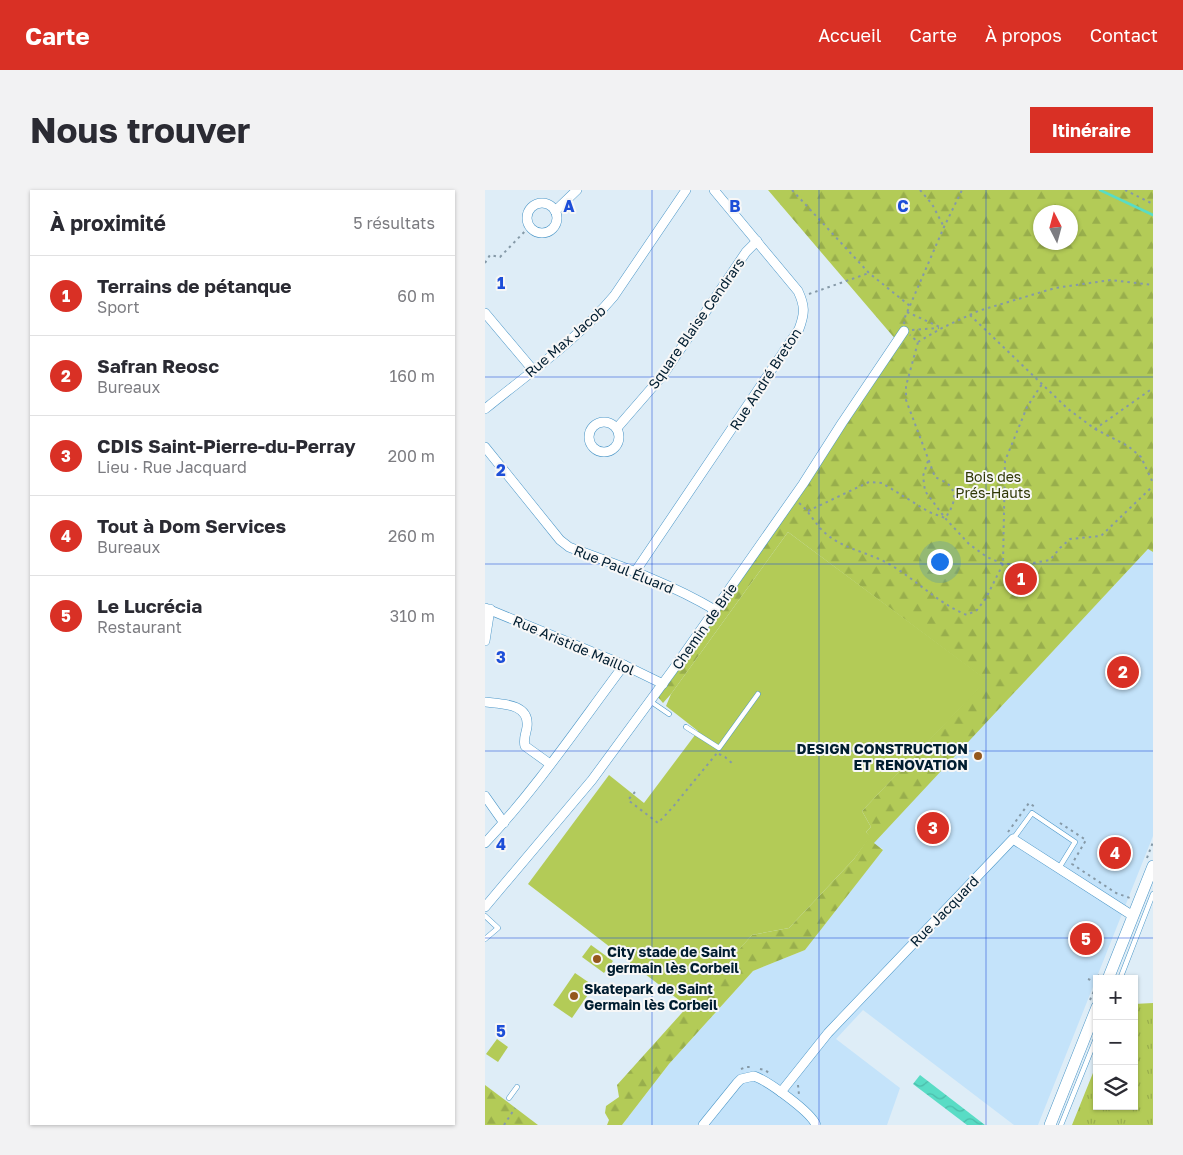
<!DOCTYPE html>
<html lang="fr">
<head>
<meta charset="utf-8">
<style>
	:root { --surface:#fff; --page:#f2f2f3; --text:#2b2b33; --muted:#7c7c81; --line:#e1e1e2; --accent:#d93025 }
	body { margin:0; font-family:"Golos Text",sans-serif; background:var(--page); color:var(--text) }
	.controls { position:absolute; right:15px; bottom:15px; display:grid; overflow:hidden; border-radius:0px; box-shadow:0 1px 4px #0004 }
	.controls button { width:45px; height:45px; display:grid; place-items:center; padding:0; border:0; border-bottom:1px solid var(--line); background:var(--surface); color:var(--text); font:25px sans-serif }
	.compass { position:absolute; left:548px; top:15px; width:45px; height:45px; border-radius:50%; background:var(--surface); box-shadow:0 1px 4px #0004; rotate:354deg }
	.you { position:absolute; left:454px; top:371px; width:18px; height:18px; margin:-12px; border:4px solid #fff; border-radius:50%; background:#1a73e8; box-shadow:0 0 0 8px #1a73e833 }
	.badge { display:grid; place-items:center; width:32px; height:32px; border-radius:50%; background:var(--accent); color:#fff; font-size:16px; font-weight:700 }
	.pin { position:absolute; translate:-50% -50%; border:2px solid #fff; box-shadow:0 1px 5px #0006 }
	.list { margin:0; padding:0; list-style:none }
	h2 { display:flex; justify-content:space-between; align-items:center; height:65px; margin:0; padding:0 20px; font-size:21px }
	h2 small { font-size:16px; font-weight:400; color:var(--muted) }
	.list li { display:grid; grid-template-columns:32px 1fr auto; gap:15px; align-items:center; box-sizing:border-box; height:80px; padding:0 20px; border-top:1px solid var(--line) }
	.list b { display:block; font-size:19px; white-space:nowrap }
	.list p { margin:0; font-size:16px; white-space:nowrap; color:var(--muted) }
	.list em { font-size:16px; font-style:normal; color:var(--muted) }
	.icon { flex:none; width:28px; height:28px; fill:none; stroke:currentColor; stroke-width:2; stroke-linecap:round; stroke-linejoin:round }
	.map { position:relative; flex:none; width:668px; height:935px; overflow:hidden; border-radius:0px }
	header { display:flex; align-items:center; gap:30px; box-sizing:border-box; height:70px; padding:0 25px; background:var(--accent); color:#fff }
	header strong { font-size:24px }
	nav { display:flex; gap:28px; margin-inline-start:auto; font-size:18px }
	.intro { display:flex; align-items:center; justify-content:space-between; box-sizing:border-box; height:120px; padding:0 30px }
	h1 { margin:0; font-size:35px }
	.button { padding:12px 22px; border-radius:0px; background:var(--accent); color:#fff; font-size:18px; font-weight:700 }
	main { display:flex; gap:30px; padding:0 30px }
	aside { flex:1; background:var(--surface); border-radius:0px; box-shadow:0 1px 4px #0004 }
	.map>svg:first-child { display:block }
	.built { fill:#c4e3fa }
	.grass { fill:url(#grass-tufts) }
	.forest { fill:url(#forest-firs); fill-rule:evenodd }
	.pitch { fill:#b3cb57 }
	.water { fill:url(#water-waves) }
	.lines { fill:none; stroke-linecap:round; stroke-linejoin:round }
	.stream { stroke:#59dcc5; stroke-width:2.5 }
	.service-casing { stroke:#4c97c8; stroke-width:5.5 }
	.minor-casing { stroke:#4c97c8; stroke-width:10 }
	.tertiary-casing { stroke:#4c97c8; stroke-width:12 }
	.path { stroke:#8599a7; stroke-width:2; stroke-dasharray:2.5 4; stroke-linecap:butt }
	.service { stroke:#fff; stroke-width:4.5 }
	.minor { stroke:#fff; stroke-width:9 }
	.tertiary { stroke:#fff; stroke-width:11 }
	.grid { fill:none; stroke:#1d4ed8; stroke-width:1; stroke-opacity:0.55 }
	.poi-dot { fill:#95581c; stroke:#f7f7f7; stroke-width:2 }
	.labels { text-anchor:middle; dominant-baseline:central; stroke-width:4; stroke-linejoin:round; paint-order:stroke }
	.street-label { font-size:14px; fill:#001d30; stroke:#f7f7f7 }
	.park-label { font-size:14px; fill:#2f3805; stroke:#f7f7f7 }
	.poi-label { font-size:14px; font-weight:bold; fill:#001d30; stroke:#f7f7f7; text-anchor:start }
	.grid-label { font-size:16px; text-anchor:middle; font-weight:bold; fill:#1d4ed8; stroke:#f7f7f7; stroke-width:4; stroke-linejoin:round; paint-order:stroke }
</style>
</head>
<body>
<header>
<strong>Carte</strong>
<nav><a>Accueil</a><a>Carte</a><a>À propos</a><a>Contact</a></nav>
</header>
<div class="intro"><h1>Nous trouver</h1><a class="button">Itinéraire</a></div>
<main>
<aside>
<h2>À proximité<small>5 résultats</small></h2>
<ul class="list">
<li><span class="badge">1</span><div><b>Terrains de pétanque</b><p>Sport</p></div><em>60 m</em></li>
<li><span class="badge">2</span><div><b>Safran Reosc</b><p>Bureaux</p></div><em>160 m</em></li>
<li><span class="badge">3</span><div><b>CDIS Saint-Pierre-du-Perray</b><p>Lieu · Rue Jacquard</p></div><em>200 m</em></li>
<li><span class="badge">4</span><div><b>Tout à Dom Services</b><p>Bureaux</p></div><em>260 m</em></li>
<li><span class="badge">5</span><div><b>Le Lucrécia</b><p>Restaurant</p></div><em>310 m</em></li>
</ul>
</aside>
<div class="map">
<svg width="668" height="935" viewBox="0 0 668 935">
	<defs>
		<pattern id="grass-tufts" width="24" height="20" patternUnits="userSpaceOnUse" patternTransform="scale(1.25)"><rect width="24" height="20" fill="#b3cb57"/><path d="M3 7l-1-3M5 7V3M7 7l1-3M15 17l-1-3M17 17v-4M19 17l1-3" fill="none" stroke="#98ae4c"/></pattern>
		<pattern id="forest-firs" width="22" height="20" patternUnits="userSpaceOnUse" patternTransform="scale(1.25)"><rect width="22" height="20" fill="#b3cb57"/><path d="M5 1l3.5 6h-7zM16 11l3.5 6h-7z" fill="#98ae4c"/></pattern>
		<pattern id="water-waves" width="16" height="10" patternUnits="userSpaceOnUse" patternTransform="scale(1.25)"><rect width="16" height="10" fill="#59dcc5"/><path d="M0 5q4-4 8 0t8 0" fill="none" stroke="#4cbcaa"/></pattern>
	</defs>
	<rect width="100%" height="100%" fill="#deedf7"/>
	<path class="built" d="M663,359l5,3v284l-115,289h-24l-151,-115 -27,29 64,49 -13,37h-265l47,-61 84,-93 52,-21 78,-101 -10,-6z"/>
	<path class="grass" d="M668,813v122h-81l25,-62v43h37v-102z"/>
	<g class="forest">
		<path d="M283,0h385v362l-5,-3 -274,294 9,7 -78,100 -52,21 -84,93 -47,61h-15l2,-5 -4,-7 1,-7 13,-9 -2,-12 135,-150 37,-7 65,-69 16,-23 -4,-4 5,-5 -9,-16 124,-131 -198,-148 -117,162 -8,9 -6,-7 240,-355zM556,22h30v30h-30z"/>
		<path d="M0,895l53,40h-53z"/>
	</g>
	<g class="pitch">
		<path d="M303,342l199,148 -125,131 9,16 -5,5 5,4 -17,23 -65,69 -37,7 -64,72 -160,-123 81,-109 35,28 54,-72 -32,-25 5,-12z"/>
		<path d="M106,755l22,16 -9,12 -22,-16z"/>
		<path d="M90,783l19,13 -22,32 -19,-13z"/>
		<path d="M12,849l11,8 -10,15 -12,-8z"/>
	</g>
	<path class="water" d="M435,885l65,50h-18l-54,-41z"/>
	<g class="lines">
		<path class="stream" d="M615,0l53,25"/>
		<defs>
			<g id="service">
				<path d="M165,511l19,13"/>
				<path d="M201,537l33,21 39,-54"/>
				<path d="M528,649l19,-26 43,29 -16,26"/>
				<path d="M0,726l13,12 -13,11"/>
				<path d="M635,789l33,-85"/>
				<path d="M24,908l8,-11"/>
				<path d="M576,935l36,-89"/>
			</g>
			<g id="minor">
				<circle cx="57" cy="28" r="15"/>
				<path d="M70,21l22,-21"/>
				<path d="M0,123l48,57"/>
				<path d="M0,219c44,-36 92,-69 129,-113l72,-106"/>
				<circle cx="119" cy="247" r="15"/>
				<path d="M132,238l46,-53 83,-123 11,-11"/>
				<path d="M0,257l75,93 9,7c49,18 101,36 146,63"/>
				<path d="M150,382l164,-243c6,-16 6,-23 -1,-38l-84,-101"/>
				<path d="M0,418l139,57 39,19"/>
				<path d="M0,451l5,-32"/>
				<path d="M0,512c16,2 45,1 42,25 -1,7 -4,12 -2,19l25,18"/>
				<path d="M0,606l19,27"/>
				<path d="M0,653c51,-54 94,-118 139,-178"/>
				<path d="M0,717l107,-127 80,-109 131,-187 39,-61 62,-92"/>
				<path d="M296,902l47,-59 185,-194 120,77"/>
				<path d="M218,935l34,-42 4,-4 13,-3c14,5 57,36 62,49"/>
			</g>
			<g id="tertiary">
				<path d="M623,789l45,-113"/>
				<path d="M565,935l47,-118"/>
			</g>
		</defs>
		<use href="#service" class="service-casing"/>
		<use href="#minor" class="minor-casing"/>
		<use href="#tertiary" class="tertiary-casing"/>
		<g class="path">
			<path d="M307,0l77,83 41,33"/>
			<path d="M435,0l12,14 12,23"/>
			<path d="M640,0l28,14"/>
			<path d="M0,73l5,-8 10,2 29,-30"/>
			<path d="M324,104l60,-21"/>
			<path d="M422,122l35,16"/>
			<path d="M485,125l98,94 27,20 58,-41"/>
			<path d="M419,134l1,-7 39,-90 18,-37"/>
			<path d="M427,140l27,-2"/>
			<path d="M433,152l24,-14 36,-17 77,-23 56,-8 42,5"/>
			<path d="M610,239l33,17 13,11 12,26"/>
			<path d="M443,271l-5,15 2,15 20,27 24,26 18,13 16,7 2,-103 22,-54 15,-23"/>
			<path d="M314,313c11,9 16,21 25,29 18,17 44,20 65,32 28,16 48,39 78,51l10,-5 9,-12 17,-34h24l23,-4 10,-12 10,-9 31,-3 52,-50"/>
			<path d="M323,321l61,-29 13,1 47,29 16,6c7,-9 14,-23 4,-33 -3,-3 -10,-6 -14,-8l-29,-77v-14l12,-44 -8,-7"/>
			<path d="M234,564l6,3 8,7"/>
			<path d="M150,602l-7,8 30,23 14,-15 45,-55"/>
			<path d="M575,633l26,17 -14,24 44,29 14,5"/>
			<path d="M523,642l21,-29 6,4"/>
			<path d="M662,668l6,-16"/>
			<path d="M603,789l5,2 6,-6"/>
			<path d="M605,810l7,-16"/>
			<path d="M256,879l5,-2h4"/>
			<path d="M275,879l5,1 4,3"/>
			<path d="M313,895l1,10"/>
			<path d="M19,935l11,-17"/>
		</g>
		<use href="#service" class="service"/>
		<use href="#minor" class="minor"/>
		<use href="#tertiary" class="tertiary"/>
	</g>
	<path class="grid" d="M167,0v935M334,0v935M501,0v935M0,187h668M0,374h668M0,561h668M0,748h668"/>
	<g class="poi-dot">
		<circle cx="493" cy="566" r="5"/>
		<circle cx="112" cy="769" r="5"/>
		<circle cx="89" cy="806" r="5"/>
	</g>
	<g class="labels">
		<g class="street-label">
			<text transform="translate(211 133) rotate(-55)">Square Blaise Cendrars</text>
			<text transform="translate(80 151) rotate(-41)">Rue Max Jacob</text>
			<text transform="translate(280 189) rotate(-57)">Rue André Breton</text>
			<text transform="translate(139 379) rotate(22)">Rue Paul Éluard</text>
			<text transform="translate(219 436) rotate(-55)">Chemin de Brie</text>
			<text transform="translate(89 455) rotate(23)">Rue Aristide Maillol</text>
			<text transform="translate(459 721) rotate(-46)">Rue Jacquard</text>
		</g>
		<g class="park-label">
			<text x="508" y="286">Bois des<tspan x="508" dy="16">Prés-Hauts</tspan></text>
		</g>
		<g class="poi-label">
			<text x="483" y="558" text-anchor="end">DESIGN CONSTRUCTION<tspan x="483" dy="16">ET RENOVATION</tspan></text>
			<text x="122" y="761">City stade de Saint<tspan x="122" dy="16">germain lès Corbeil</tspan></text>
			<text x="99" y="798">Skatepark de Saint<tspan x="99" dy="16">Germain lès Corbeil</tspan></text>
		</g>
	</g>
	<g class="grid-label">
		<text x="84" y="22">A</text>
		<text x="250" y="22">B</text>
		<text x="418" y="22">C</text>
		<text x="16" y="99">1</text>
		<text x="16" y="286">2</text>
		<text x="16" y="473">3</text>
		<text x="16" y="660">4</text>
		<text x="16" y="847">5</text>
	</g>
</svg>
<div class="controls">
<button>+</button>
<button>−</button>
<button><svg class="icon" aria-label="layers" viewBox="0 0 24 24"><path d="M12 4l9 5-9 5-9-5zM3 14l9 5 9-5"/></svg></button>
</div>
<svg class="compass" viewBox="-18 -18 36 36"><path d="M0-13l5 13h-10z" fill="#e53935"/><path d="M0 13l5-13h-10z" fill="#7c7c81"/></svg>
<div class="you"></div>
<div class="pin badge" style="left:536px;top:389px">1</div>
<div class="pin badge" style="left:638px;top:482px">2</div>
<div class="pin badge" style="left:448px;top:638px">3</div>
<div class="pin badge" style="left:630px;top:663px">4</div>
<div class="pin badge" style="left:601px;top:749px">5</div>
</div>
</main>
</body>
</html>
